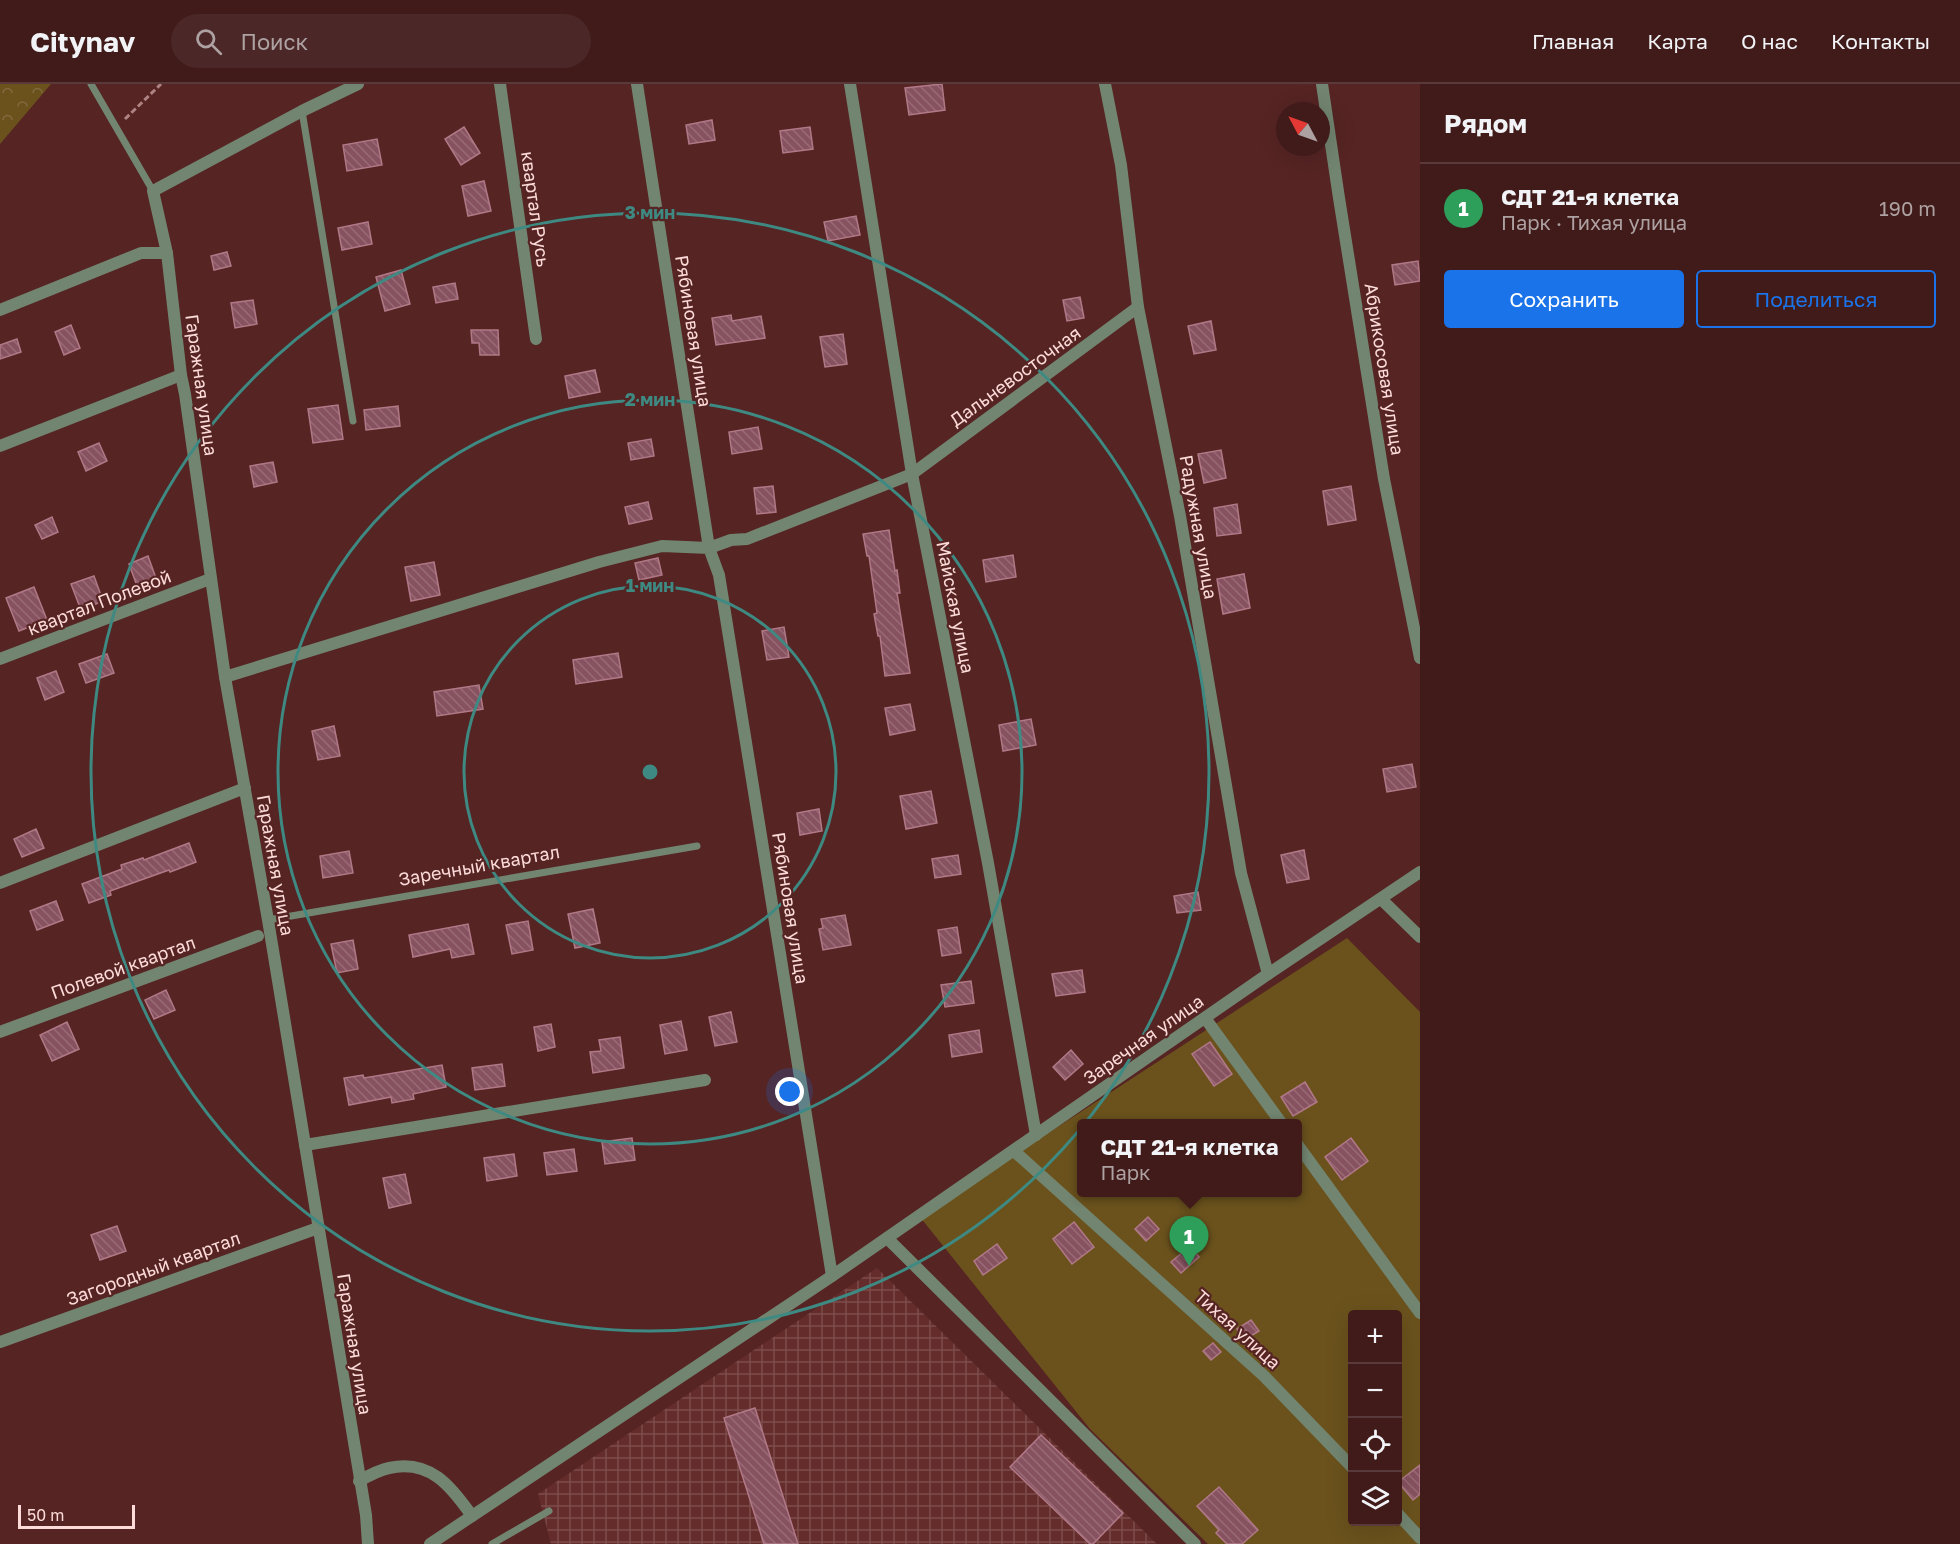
<!DOCTYPE html>
<html lang="ru">
<head>
<meta charset="utf-8">
<style>
	:root { --surface:#401b1a; --page:#4b2827; --text:#f1f3f6; --muted:#aea1a2; --line:#593939; --accent:#1a73e8 }
	body { margin:0; font-family:"Golos Text",sans-serif; background:var(--page); color:var(--text) }
	.controls { position:absolute; right:18px; bottom:18px; display:grid; overflow:hidden; border-radius:6px; box-shadow:0 6px 24px #0002 }
	.controls button { width:54px; height:54px; display:grid; place-items:center; padding:0; border:0; border-bottom:2px solid var(--line); background:var(--surface); color:var(--text); font:30px sans-serif }
	.compass { position:absolute; left:1276px; top:18px; width:54px; height:54px; border-radius:50%; background:var(--surface); box-shadow:0 6px 24px #0002; rotate:311deg }
	.scale { position:absolute; left:18px; bottom:15px; width:117px; box-sizing:border-box; padding-left:6px; border:3px solid #fcdbd9; border-top:0; font-size:16px; line-height:21px; white-space:nowrap; color:#fcdbd9; -webkit-text-stroke:4px #552423; paint-order:stroke }
	.you { position:absolute; left:790px; top:1008px; width:21px; height:21px; margin:-15px; border:4px solid #fff; border-radius:50%; background:#1a73e8; box-shadow:0 0 0 9px #1a73e833 }
	.badge { display:grid; place-items:center; width:39px; height:39px; border-radius:50%; background:var(--accent); color:#fff; font-size:20px; font-weight:700 }
	.pin { position:absolute; translate:-50% -50px; filter:drop-shadow(0 2px 3px #0008) }
	.pin::after { content:''; position:absolute; top:32px; width:21px; height:18px; background:inherit; clip-path:polygon(0 0,100% 0,50% 100%) }
	.popup { position:absolute; left:1077px; top:1035px; width:225px; height:78px; box-sizing:border-box; display:grid; place-content:center; border-radius:6px; background:var(--surface); filter:drop-shadow(0 2px 4px #0005); font-size:20px; white-space:nowrap; color:var(--muted) }
	.popup b { font-size:22px; color:var(--text) }
	.popup::after { content:''; position:absolute; left:50%; top:100%; margin-left:-12px; border:12px solid transparent; border-top-color:var(--surface) }
	.list { margin:0; padding:0; list-style:none }
	h2 { display:flex; justify-content:space-between; align-items:center; height:78px; margin:0; padding:0 24px; font-size:26px }
	h2 small { font-size:20px; font-weight:400; color:var(--muted) }
	.list li { display:grid; grid-template-columns:39px 1fr auto; gap:18px; align-items:center; box-sizing:border-box; height:90px; padding:0 24px; border-top:2px solid var(--line) }
	.list b { display:block; font-size:22px; white-space:nowrap }
	.list p { margin:0; font-size:20px; white-space:nowrap; color:var(--muted) }
	.list em { font-size:20px; font-style:normal; color:var(--muted) }
	.actions { display:flex; gap:12px; padding:18px 24px }
	.actions a { flex:1; padding:14px 0; border:2px solid var(--accent); border-radius:6px; text-align:center; font-size:21px; color:var(--accent) }
	.actions .main { background:var(--accent); color:#fff }
	.icon { flex:none; width:33px; height:33px; fill:none; stroke:currentColor; stroke-width:2; stroke-linecap:round; stroke-linejoin:round }
	.map { position:relative; flex:none; width:1420px; height:1460px; overflow:hidden }
	header { display:flex; align-items:center; gap:36px; box-sizing:border-box; height:84px; padding:0 30px; background:var(--surface); border-bottom:2px solid var(--line) }
	header strong { font-size:28px }
	nav { display:flex; gap:33px; margin-inline-start:auto; font-size:21px }
	.search { width:420px; height:54px; background:var(--page); display:flex; align-items:center; gap:15px; box-sizing:border-box; padding:0 21px; border-radius:33px; color:var(--muted); font-size:22px }
	main { display:flex }
	aside { flex:1; background:var(--surface) }
	.map>svg:first-child { display:block }
	.industrial { fill:url(#industrial-grid) }
	.forest { fill:url(#forest-crowns) }
	.garden { fill:#6b521d; fill-rule:evenodd }
	.building { fill:url(#building-back-hatch); stroke:#b17987; stroke-width:1.5 }
	.lines { fill:none; stroke-linecap:round; stroke-linejoin:round }
	.path { stroke:#ad8483; stroke-width:3; stroke-dasharray:6 3; stroke-linecap:butt }
	.lane { stroke:#728570; stroke-width:7 }
	.street { stroke:#728570; stroke-width:12 }
	.ring { fill:none; stroke:#3e8a83; stroke-width:3 }
	.labels { text-anchor:middle; dominant-baseline:central; stroke-width:4.5; stroke-linejoin:round; paint-order:stroke }
	.street-label { font-size:18px; fill:#fcdbd9; stroke:#552423 }
	.centre { fill:#3e8a83; stroke:#552423; stroke-width:3 }
	.ring-label { font-size:18px; text-anchor:middle; font-weight:bold; fill:#3e8a83; stroke:#552423; stroke-width:4.5; stroke-linejoin:round; paint-order:stroke }
</style>
</head>
<body>
<header>
<strong>Citynav</strong>
<div class="search"><svg class="icon" aria-label="search" viewBox="0 0 24 24"><circle cx="10" cy="10" r="6"/><path d="M15 15l6 6"/></svg>Поиск</div>
<nav><a>Главная</a><a>Карта</a><a>О нас</a><a>Контакты</a></nav>
</header>
<main>
<div class="map">
<svg width="1420" height="1460" viewBox="0 0 1420 1460">
	<defs>
		<pattern id="industrial-grid" width="8" height="8" patternUnits="userSpaceOnUse" patternTransform="scale(1.5)"><rect width="8" height="8" fill="#642d2c"/><path d="M0 4h8M4 0v8" fill="none" stroke="#7b4b4a"/></pattern>
		<pattern id="forest-crowns" width="20" height="18" patternUnits="userSpaceOnUse" patternTransform="scale(1.5)"><rect width="20" height="18" fill="#6b521d"/><path d="M2 6a3 3 0 1 1 6 0M12 15a3 3 0 1 1 6 0" fill="none" stroke="#816a3d"/></pattern>
		<pattern id="building-back-hatch" width="6" height="6" patternUnits="userSpaceOnUse" patternTransform="scale(1.5)"><rect width="6" height="6" fill="#875260"/><path d="M-1 5l2 2M0 0l6 6M5-1l2 2" fill="none" stroke="#996a76"/></pattern>
	</defs>
	<rect width="100%" height="100%" fill="#552423"/>
	<path class="industrial" d="M877,1184l280,276h-606l-13,-50z"/>
	<path class="forest" d="M0,0h51l-51,60z"/>
	<path class="garden" d="M1347,854l73,74v532h-212l-118,-115 -170,-212zM1081,1040h216v68h-216zM1352,1230h46v208h-46z"/>
	<g class="building">
		<path d="M942,0l3,26 -36,5 -4,-27z"/>
		<path d="M712,36l3,20 -26,4 -3,-19z"/>
		<path d="M464,43l16,26 -19,12 -16,-26z"/>
		<path d="M810,43l3,22 -30,4 -3,-22z"/>
		<path d="M377,55l5,26 -35,6 -4,-26z"/>
		<path d="M484,97l7,30 -23,5 -6,-30z"/>
		<path d="M856,132l4,19 -32,6 -4,-19z"/>
		<path d="M368,138l4,22 -30,6 -4,-22z"/>
		<path d="M227,168l4,14 -17,4 -3,-14z"/>
		<path d="M1418,177l2,20 -25,4 -3,-20z"/>
		<path d="M401,186l9,34 -25,7 -9,-34z"/>
		<path d="M455,199l3,16 -22,4 -3,-16z"/>
		<path d="M1080,213l4,21 -17,3 -4,-21z"/>
		<path d="M253,216l4,24 -22,4 -4,-25z"/>
		<path d="M731,231l1,6 29,-5 4,22 -49,7 -4,-27z"/>
		<path d="M1211,237l5,29 -22,4 -6,-28z"/>
		<path d="M71,241l9,23 -16,7 -9,-23z"/>
		<path d="M471,246h27l1,25h-19l-1,-12h-7z"/>
		<path d="M843,250l4,30 -22,3 -5,-30z"/>
		<path d="M17,255l4,13 -21,7v-14z"/>
		<path d="M595,286l5,22 -31,6 -4,-22z"/>
		<path d="M338,321l5,34 -30,4 -5,-34z"/>
		<path d="M398,322l2,20 -34,4 -2,-20z"/>
		<path d="M758,343l4,22 -30,5 -3,-22z"/>
		<path d="M651,355l3,17 -23,4 -3,-17z"/>
		<path d="M99,359l8,18 -21,10 -8,-19z"/>
		<path d="M1221,366l5,28 -22,5 -6,-29z"/>
		<path d="M273,378l4,20 -23,5 -4,-21z"/>
		<path d="M773,402l3,26 -19,2 -3,-26z"/>
		<path d="M1351,402l5,34 -28,5 -5,-34z"/>
		<path d="M648,418l4,17 -23,5 -4,-17z"/>
		<path d="M1237,420l4,29 -24,3 -3,-28z"/>
		<path d="M52,433l6,15 -16,7 -7,-14z"/>
		<path d="M889,446l6,41 2,-1 3,23h-3l13,80 -25,3 -5,-40h-2l-4,-22 3,-1 -8,-57h-2l-4,-22z"/>
		<path d="M1013,471l3,22 -30,5 -3,-22z"/>
		<path d="M148,472l8,22 -19,8 -8,-22z"/>
		<path d="M658,474l4,17 -23,5 -4,-17z"/>
		<path d="M434,478l6,33 -29,6 -6,-34z"/>
		<path d="M1244,490l6,34 -27,6 -6,-35z"/>
		<path d="M94,492l9,25 -22,9 -10,-26z"/>
		<path d="M34,503l13,33 -28,11 -13,-33z"/>
		<path d="M784,543l5,30 -22,3 -5,-29z"/>
		<path d="M618,569l4,24 -46,7 -3,-24z"/>
		<path d="M107,570l7,19 -28,10 -7,-19z"/>
		<path d="M56,587l8,21 -19,8 -8,-22z"/>
		<path d="M479,601l4,24 -46,7 -3,-24z"/>
		<path d="M910,620l5,26 -25,5 -5,-27z"/>
		<path d="M1031,635l5,26 -33,6 -4,-26z"/>
		<path d="M334,642l6,30 -22,4 -6,-29z"/>
		<path d="M1412,680l4,23 -29,5 -4,-23z"/>
		<path d="M931,707l6,32 -31,6 -6,-33z"/>
		<path d="M819,725l3,22 -22,4 -3,-22z"/>
		<path d="M36,745l8,19 -22,9 -8,-18z"/>
		<path d="M189,759l7,19 -26,10 -1,-2 -59,21 1,4 -22,8 -7,-19 40,-15 -1,-4 22,-7 1,2z"/>
		<path d="M1304,766l5,29 -22,4 -6,-28z"/>
		<path d="M349,767l4,22 -30,5 -3,-22z"/>
		<path d="M958,771l3,19 -26,4 -3,-19z"/>
		<path d="M1198,808l3,18 -24,3 -3,-17z"/>
		<path d="M56,817l7,19 -26,10 -7,-19z"/>
		<path d="M593,825l7,34 -25,5 -7,-34z"/>
		<path d="M845,831l6,30 -28,5 -4,-21 4,-1 -2,-9z"/>
		<path d="M528,837l5,29 -21,4 -6,-29z"/>
		<path d="M468,840l6,30 -22,4 -2,-9 -37,8 -4,-22z"/>
		<path d="M957,843l4,26 -19,3 -4,-26z"/>
		<path d="M353,856l5,29 -21,4 -6,-29z"/>
		<path d="M1082,886l3,22 -29,4 -4,-22z"/>
		<path d="M971,897l3,22 -29,4 -4,-22z"/>
		<path d="M166,906l9,20 -21,9 -9,-19z"/>
		<path d="M731,928l6,30 -22,4 -6,-29z"/>
		<path d="M681,937l6,29 -22,4 -5,-29z"/>
		<path d="M67,938l12,27 -27,12 -12,-26z"/>
		<path d="M551,940l4,23 -17,4 -4,-24z"/>
		<path d="M979,946l3,22 -30,5 -3,-22z"/>
		<path d="M620,953l4,31 -31,5 -3,-21 11,-1 -2,-11z"/>
		<path d="M1210,958l22,32 -18,12 -22,-32z"/>
		<path d="M1071,966l12,14 -18,16 -12,-13z"/>
		<path d="M502,980l3,22 -30,4 -3,-22z"/>
		<path d="M442,981l4,22 -33,7 1,5 -22,4 -1,-6 -42,8 -5,-27 19,-3 1,3z"/>
		<path d="M1305,998l12,20 -24,14 -12,-19z"/>
		<path d="M632,1054l3,22 -30,4 -3,-22z"/>
		<path d="M1351,1054l17,23 -26,19 -17,-23z"/>
		<path d="M574,1065l3,22 -30,4 -3,-22z"/>
		<path d="M514,1070l3,22 -30,5 -3,-23z"/>
		<path d="M405,1090l6,29 -22,5 -6,-30z"/>
		<path d="M1148,1133l11,12 -13,12 -11,-12z"/>
		<path d="M1074,1138l20,25 -22,17 -19,-25z"/>
		<path d="M117,1142l9,25 -26,9 -9,-25z"/>
		<path d="M997,1160l10,14 -24,17 -9,-14z"/>
		<path d="M1190,1162l9,11 -18,16 -10,-11z"/>
		<path d="M1251,1236l8,11 -15,9 -7,-11z"/>
		<path d="M1213,1259l8,9 -10,8 -8,-9z"/>
		<path d="M755,1324l43,136h-34l-40,-126z"/>
		<path d="M1041,1351l82,78 -30,31h-3l-80,-77z"/>
		<path d="M1420,1381v29l-7,6 -15,-18z"/>
		<path d="M1219,1403l39,43 -16,14h-15l-11,-11 3,-3 -22,-24z"/>
	</g>
	<g class="lines">
		<path class="path" d="M125,35l36,-35"/>
		<g class="lane">
			<path d="M91,0l62,107"/>
			<path d="M302,27l51,310"/>
			<path d="M268,836l429,-74"/>
			<path d="M492,1460l57,-33"/>
		</g>
		<g class="street">
			<path d="M358,0l-56,27 -149,80 14,62 14,122 4,19 40,283 43,243 98,595 2,29"/>
			<path d="M500,0l36,255"/>
			<path d="M637,0l72,464 22,-8 16,-1 165,-65 226,-167"/>
			<path d="M850,0l62,390 76,389 48,272"/>
			<path d="M1105,0l16,81 17,142 42,209 61,357 27,101"/>
			<path d="M1322,0l17,114 45,281 36,179"/>
			<path d="M0,226l141,-57h26"/>
			<path d="M0,362l181,-71"/>
			<path d="M0,575l210,-80"/>
			<path d="M225,593l374,-115 63,-16 47,2 10,27 113,701"/>
			<path d="M0,799l245,-95"/>
			<path d="M1381,815l39,38"/>
			<path d="M1205,934l77,106"/>
			<path d="M0,948l258,-96"/>
			<path d="M1297,1060l123,169"/>
			<path d="M305,1061l400,-65"/>
			<path d="M1014,1067l250,225 88,91"/>
			<path d="M887,1154l308,306"/>
			<path d="M0,1258l318,-114"/>
			<path d="M359,1397c9,-5 20,-11 30,-13 41,-9 62,18 83,48"/>
			<path d="M1398,1430l22,24"/>
			<path d="M430,1460l402,-268 436,-302 152,-102"/>
		</g>
	</g>
	<g class="ring">
		<circle cx="650" cy="688" r="186"/>
		<circle cx="650" cy="688" r="372"/>
		<circle cx="650" cy="688" r="559"/>
	</g>
	<g class="labels">
		<g class="street-label">
			<text transform="translate(536 125) rotate(82)">квартал Русь</text>
			<text transform="translate(694 247) rotate(81)">Рябиновая улица</text>
			<text transform="translate(1385 285) rotate(81)">Абрикосовая улица</text>
			<text transform="translate(1015 292) rotate(-36)">Дальневосточная</text>
			<text transform="translate(202 301) rotate(82)">Гаражная улица</text>
			<text transform="translate(1199 443) rotate(80)">Радужная улица</text>
			<text transform="translate(99 518) rotate(-21)">квартал Полевой</text>
			<text transform="translate(956 523) rotate(79)">Майская улица</text>
			<text transform="translate(276 781) rotate(80)">Гаражная улица</text>
			<text transform="translate(479 781) rotate(-10)">Заречный квартал</text>
			<text transform="translate(791 824) rotate(81)">Рябиновая улица</text>
			<text transform="translate(123 883) rotate(-20)">Полевой квартал</text>
			<text transform="translate(1143 955) rotate(-35)">Заречная улица</text>
			<text transform="translate(153 1184) rotate(-20)">Загородный квартал</text>
			<text transform="translate(1238 1245) rotate(42)">Тихая улица</text>
			<text transform="translate(355 1260) rotate(81)">Гаражная улица</text>
		</g>
	</g>
	<circle cx="650" cy="688" r="9" class="centre"/>
	<g class="ring-label">
		<text x="650" y="135">3 мин</text>
		<text x="650" y="322">2 мин</text>
		<text x="650" y="508">1 мин</text>
	</g>
</svg>
<div class="controls">
<button>+</button>
<button>−</button>
<button><svg class="icon" aria-label="locate" viewBox="0 0 24 24"><circle cx="12" cy="12" r="6"/><path d="M12 2v4M12 18v4M2 12h4M18 12h4"/></svg></button>
<button><svg class="icon" aria-label="layers" viewBox="0 0 24 24"><path d="M12 4l9 5-9 5-9-5zM3 14l9 5 9-5"/></svg></button>
</div>
<svg class="compass" viewBox="-18 -18 36 36"><path d="M0-13l5 13h-10z" fill="#e53935"/><path d="M0 13l5-13h-10z" fill="#aea1a2"/></svg>
<div class="scale">50 m</div>
<div class="you"></div>
<div class="pin badge" style="left:1189px;top:1182px;background:#2e9e5b">1</div>
<div class="popup"><b>СДТ 21-я клетка</b>Парк</div>
</div>
<aside>
<h2>Рядом<small></small></h2>
<ul class="list">
<li><span class="badge" style="background:#2e9e5b">1</span><div><b>СДТ 21-я клетка</b><p>Парк · Тихая улица</p></div><em>190 m</em></li>
</ul>
<div class="actions"><a class="main">Сохранить</a><a>Поделиться</a></div>
</aside>
</main>
</body>
</html>
